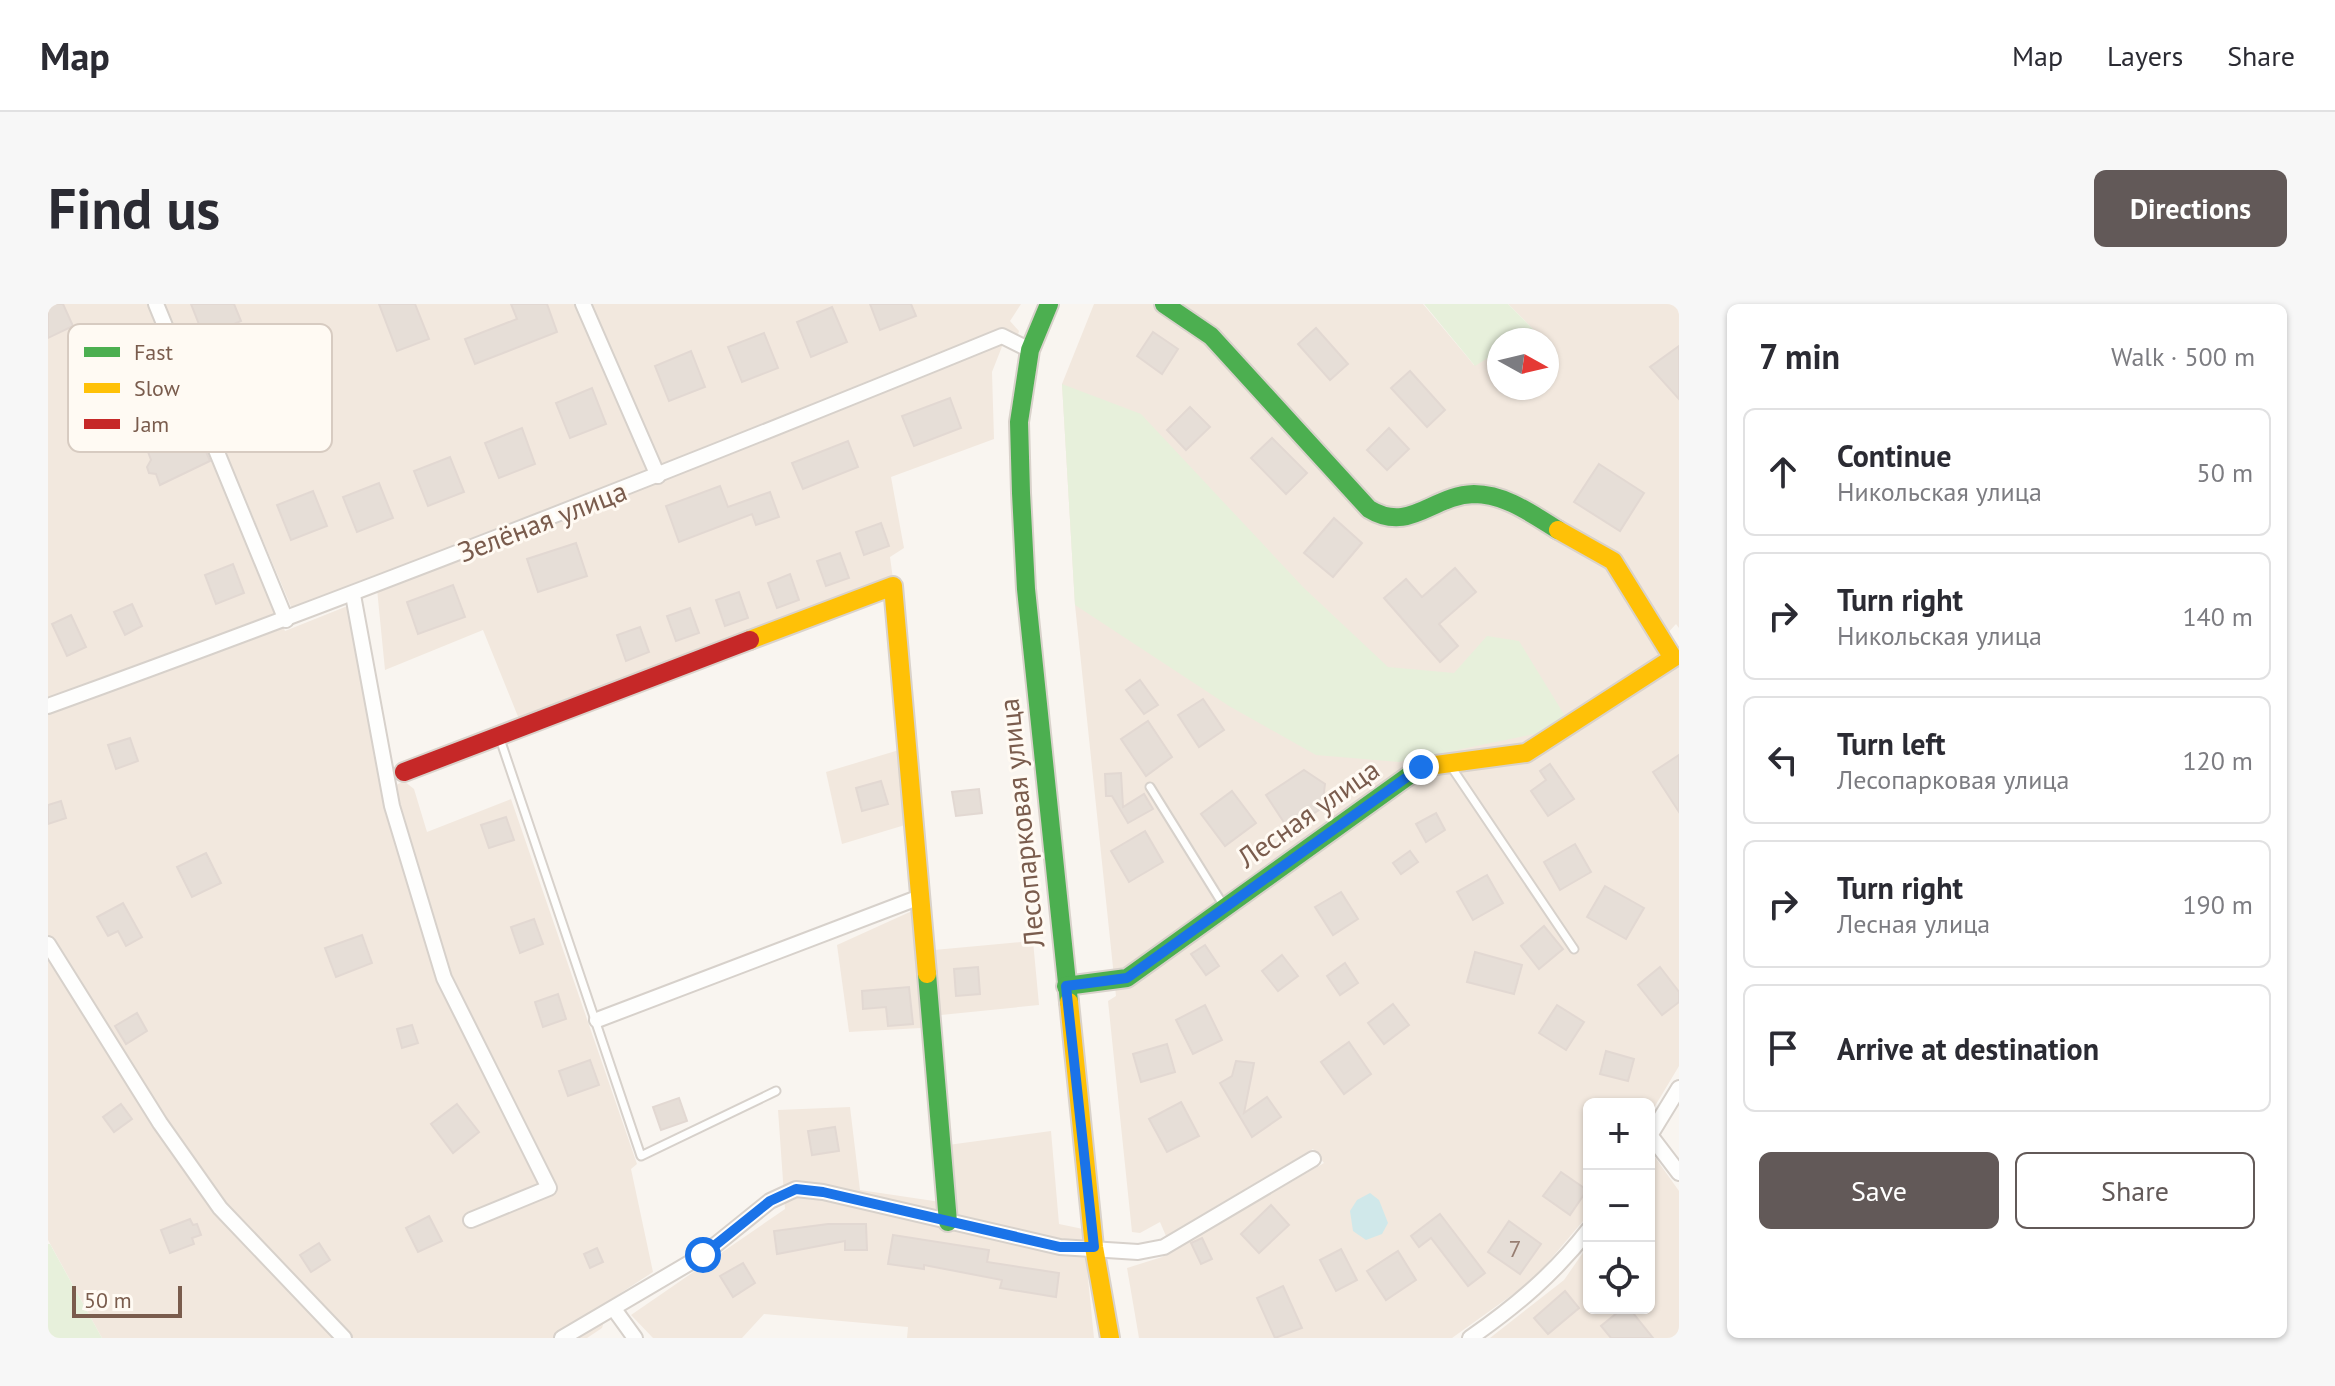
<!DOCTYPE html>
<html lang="en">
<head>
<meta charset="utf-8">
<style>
	:root { --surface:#fff; --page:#f7f7f7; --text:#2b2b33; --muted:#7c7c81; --line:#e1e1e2; --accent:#625958 }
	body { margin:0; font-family:"PT Sans",sans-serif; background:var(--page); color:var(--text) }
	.controls { position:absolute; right:24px; bottom:24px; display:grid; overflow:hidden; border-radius:12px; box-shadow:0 2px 6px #0004 }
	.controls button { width:72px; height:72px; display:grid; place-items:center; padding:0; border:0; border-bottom:2px solid var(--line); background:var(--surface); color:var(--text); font:40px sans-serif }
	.compass { position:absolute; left:1439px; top:24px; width:72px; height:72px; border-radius:50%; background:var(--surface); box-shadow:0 2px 6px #0004; rotate:98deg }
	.scale { position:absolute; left:24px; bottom:20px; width:110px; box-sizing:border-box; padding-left:8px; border:4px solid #7a5c4d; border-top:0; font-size:22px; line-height:28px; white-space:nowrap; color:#7a5c4d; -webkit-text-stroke:6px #fffaf3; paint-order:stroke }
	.stop { position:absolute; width:24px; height:24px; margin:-18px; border:6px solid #1a73e8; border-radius:50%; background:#fff }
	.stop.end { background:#1a73e8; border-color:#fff; box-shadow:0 2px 8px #0008 }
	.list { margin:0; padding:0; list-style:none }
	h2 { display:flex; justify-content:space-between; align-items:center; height:104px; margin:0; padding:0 32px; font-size:34px }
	h2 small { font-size:26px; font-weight:400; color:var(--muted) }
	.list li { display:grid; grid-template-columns:52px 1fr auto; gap:24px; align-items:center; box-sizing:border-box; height:128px; margin:0 16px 16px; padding:0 16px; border:2px solid var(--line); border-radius:12px }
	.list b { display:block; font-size:30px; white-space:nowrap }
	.list p { margin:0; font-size:26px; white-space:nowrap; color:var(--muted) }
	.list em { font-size:26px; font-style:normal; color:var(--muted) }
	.actions { display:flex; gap:16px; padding:24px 32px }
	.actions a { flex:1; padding:18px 0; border:2px solid var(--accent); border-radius:12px; text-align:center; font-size:28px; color:var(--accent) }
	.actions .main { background:var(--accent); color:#fff }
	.icon { flex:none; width:44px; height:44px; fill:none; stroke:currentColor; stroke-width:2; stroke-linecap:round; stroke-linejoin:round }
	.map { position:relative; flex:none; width:1631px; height:1034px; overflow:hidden; border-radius:12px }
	header { display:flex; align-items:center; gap:48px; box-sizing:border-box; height:112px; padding:0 40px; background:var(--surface); border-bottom:2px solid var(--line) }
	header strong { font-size:38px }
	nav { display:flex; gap:44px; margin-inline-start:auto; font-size:28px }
	.intro { display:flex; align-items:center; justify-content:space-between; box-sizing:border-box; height:192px; padding:0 48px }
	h1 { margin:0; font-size:56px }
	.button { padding:20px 36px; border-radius:12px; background:var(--accent); color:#fff; font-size:28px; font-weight:700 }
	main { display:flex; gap:48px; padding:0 48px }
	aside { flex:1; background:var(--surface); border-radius:12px; box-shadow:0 2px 6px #0004 }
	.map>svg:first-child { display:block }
	.residential { fill:#f2e8de }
	.green { fill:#e7f0db }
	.water { fill:#d0e8ea }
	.building { fill:#e6ded7; stroke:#e2d8d2; stroke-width:2 }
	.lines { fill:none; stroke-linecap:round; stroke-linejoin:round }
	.lane-casing { stroke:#d7d1cb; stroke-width:11 }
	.street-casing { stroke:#d7d1cb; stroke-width:18 }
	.fast-casing { stroke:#d9d2cb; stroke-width:22 }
	.slow-casing { stroke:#d9d2cb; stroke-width:22 }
	.jam-casing { stroke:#d9d2cb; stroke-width:22 }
	.lane { stroke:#fefefd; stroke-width:7 }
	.street { stroke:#fefefd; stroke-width:14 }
	.fast { stroke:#4caf50; stroke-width:18 }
	.slow { stroke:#ffc107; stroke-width:18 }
	.jam { stroke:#c62828; stroke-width:18 }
	.route { stroke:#1a73e8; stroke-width:10 }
	.labels { text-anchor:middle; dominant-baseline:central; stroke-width:6; stroke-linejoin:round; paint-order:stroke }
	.number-label { font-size:24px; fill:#977e72 }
	.street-label { font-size:28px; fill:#7a5c4d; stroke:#fffaf3 }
	.key { fill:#fffaf3; stroke:#d7cbc1; stroke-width:2 }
	.key-label { font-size:22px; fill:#7a5c4d }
</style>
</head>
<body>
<header>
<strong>Map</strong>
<nav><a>Map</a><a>Layers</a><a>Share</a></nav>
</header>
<div class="intro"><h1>Find us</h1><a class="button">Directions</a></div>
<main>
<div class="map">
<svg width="1631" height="1034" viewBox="0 0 1631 1034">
	<rect width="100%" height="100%" fill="#f9f5f0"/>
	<g class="residential">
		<path d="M0,0h101l136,327 65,-26 33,187 21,-11 10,8 13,43 84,-33 126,365 -6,5 22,103 -43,28 -8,28 -15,10h-485l-54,-98z"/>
		<path d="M115,0h858l-11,17 9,10 -4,15 -12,-2 -11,28 2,67 -103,38 13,71 -14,9 3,22 -374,140 -36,-89 -98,40 -9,-91 -84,30z"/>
		<path d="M1046,0h329l51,61 25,-14v37h48v-48h-28l15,-10 -26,-26h171v324l-3,-4 -10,11 13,20v411l-30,50v-12h-60v110l-56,66 -81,58h-313l-12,-70 35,-11 162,-94 -11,-14 -147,87 -6,-14 -20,11 -8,-1 -24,-231 8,-5 -41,-391 -13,-221z"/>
		<path d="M851,446l6,75 -63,19 -16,-72z"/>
		<path d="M864,607l9,117 -72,4 -12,-87z"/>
		<path d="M985,637l6,64 -98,10 -7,-65z"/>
		<path d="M802,803l10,83 94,14 -6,-59 103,-14 8,93 24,5 11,109h-187l1,-11 -144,-13 -22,24h-89l-22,-23 154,-106 -7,-99z"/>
		<path d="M1604,849l27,38v147h-189l74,-58 25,-36v64h60v-150z"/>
	</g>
	<g class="green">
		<path d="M1376,0h84l27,27 -16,9h-20v11l-24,15z"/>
		<path d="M1014,80l79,30 163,174 84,79 66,6 33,-37 32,5 46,75 -11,14 -155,32 -83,-7 -87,-49 -154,-101z"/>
		<path d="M0,940h2l52,94h-54z"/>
	</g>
	<path class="water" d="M1322,889l9,7 9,23 -6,11 -16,6 -13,-9 -3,-20 7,-11z"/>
	<g class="building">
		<path d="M0,0h15l10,22 -25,12z"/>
		<path d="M143,0h43l7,17 -37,16z"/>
		<path d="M331,0h36l14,35 -32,12z"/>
		<path d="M463,0h36l10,28 -82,32 -10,-25 52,-20z"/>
		<path d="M822,0h41l5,12 -36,14z"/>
		<path d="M784,3l15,35 -36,15 -14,-35z"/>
		<path d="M1268,24l32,36 -18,16 -32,-36z"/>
		<path d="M1105,28l25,17 -16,25 -25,-18z"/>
		<path d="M716,29l14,35 -36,14 -14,-35z"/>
		<path d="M1631,42v53l-29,-32z"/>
		<path d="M643,47l14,36 -36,14 -14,-35z"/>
		<path d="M1362,67l35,39 -18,17 -36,-39z"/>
		<path d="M115,78l16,37 11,-5 20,47 -50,24 -4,-11 -7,-1 -2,-6 4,-7 -4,-11 10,-4 -22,-50z"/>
		<path d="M544,84l14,36 -36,14 -14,-35z"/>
		<path d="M902,94l11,30 -47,18 -12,-30z"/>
		<path d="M1142,103l20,20 -24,23 -19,-20z"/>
		<path d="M474,124l13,36 -36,14 -14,-35z"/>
		<path d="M1341,124l20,21 -22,21 -20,-20z"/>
		<path d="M1224,134l35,35 -21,21 -35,-36z"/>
		<path d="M800,137l10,26 -55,22 -11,-26z"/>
		<path d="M402,153l14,35 -36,14 -14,-35z"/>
		<path d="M1551,160l45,29 -24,38 -46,-29z"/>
		<path d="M331,179l14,35 -36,14 -14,-35z"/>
		<path d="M672,182l8,21 42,-15 9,25 -23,8 -4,-11 -73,28 -13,-36z"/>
		<path d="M265,187l14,35 -36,14 -14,-35z"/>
		<path d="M1286,214l28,25 -29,34 -29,-24z"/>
		<path d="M833,219l8,23 -25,9 -8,-23z"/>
		<path d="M528,239l11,33 -49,16 -11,-33z"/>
		<path d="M792,249l9,25 -23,8 -9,-25z"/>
		<path d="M185,260l11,29 -28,11 -11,-29z"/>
		<path d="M1407,264l21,24 -37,32 19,22 -18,16 -56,-64 22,-19 16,18z"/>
		<path d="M742,270l9,26 -22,8 -9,-25z"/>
		<path d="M405,281l12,32 -47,17 -11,-32z"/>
		<path d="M691,288l9,26 -23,8 -9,-26z"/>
		<path d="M84,300l10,22 -17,9 -11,-23z"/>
		<path d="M642,304l9,25 -23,8 -9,-25z"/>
		<path d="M23,311l15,32 -19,9 -15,-32z"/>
		<path d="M592,323l9,25 -23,9 -9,-26z"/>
		<path d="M1092,376l18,25 -14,9 -18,-24z"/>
		<path d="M1155,395l21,31 -25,17 -21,-32z"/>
		<path d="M1100,417l24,36 -26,19 -25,-37z"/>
		<path d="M82,434l8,23 -22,8 -8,-24z"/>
		<path d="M1631,451v57l-26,-40z"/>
		<path d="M1502,460l24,35 -26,17 -17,-25 15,-11 -6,-9z"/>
		<path d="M1256,466l21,14 -3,24 -33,22 -23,-35z"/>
		<path d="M1073,469l2,34 21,-13 9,15 -25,14 -16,-27h-6l-1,-22z"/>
		<path d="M833,477l7,23 -26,7 -6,-23z"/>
		<path d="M931,485l3,24 -26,3 -4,-24z"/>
		<path d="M1184,487l24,32 -31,23 -24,-32z"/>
		<path d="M13,497l5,17 -18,6v-19z"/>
		<path d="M1388,509l9,17 -19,12 -10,-18z"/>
		<path d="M458,513l8,23 -25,8 -8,-23z"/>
		<path d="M1097,527l18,31 -34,20 -18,-31z"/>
		<path d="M1527,540l16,28 -31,18 -16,-28z"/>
		<path d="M1362,547l8,11 -17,12 -8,-11z"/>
		<path d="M158,549l15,30 -29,14 -15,-30z"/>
		<path d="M1439,571l16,28 -30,17 -16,-28z"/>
		<path d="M1557,582l39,22 -18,31 -39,-22z"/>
		<path d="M1293,588l17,27 -25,16 -18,-28z"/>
		<path d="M75,599l19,34 -16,9 -8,-15 -10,5 -11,-19z"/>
		<path d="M486,615l9,25 -23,9 -9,-26z"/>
		<path d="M1496,622l19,23 -24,20 -18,-23z"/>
		<path d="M314,631l10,28 -36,14 -11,-29z"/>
		<path d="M1157,641l14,21 -13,9 -15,-21z"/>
		<path d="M1427,648l47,13 -8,29 -47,-12z"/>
		<path d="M1234,651l16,21 -20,15 -16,-20z"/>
		<path d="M1297,659l13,20 -18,12 -13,-19z"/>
		<path d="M930,663l2,27 -24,2 -2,-27z"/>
		<path d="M1612,663l19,25v10l-17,13 -24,-30z"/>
		<path d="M861,683l4,37 -25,2 -2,-19 -23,2 -1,-18z"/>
		<path d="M510,690l8,25 -23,8 -8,-25z"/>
		<path d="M1345,700l16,21 -25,19 -16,-21z"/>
		<path d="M1157,701l17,35 -29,14 -17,-34z"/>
		<path d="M1509,701l27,17 -18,28 -27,-17z"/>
		<path d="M89,709l10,18 -21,13 -11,-18z"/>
		<path d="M364,721l6,18 -16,5 -5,-19z"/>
		<path d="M1301,738l22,32 -27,20 -23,-32z"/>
		<path d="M1119,740l8,28 -34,10 -8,-28z"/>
		<path d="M1558,747l28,8 -6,22 -28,-7z"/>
		<path d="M542,756l9,25 -31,11 -9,-25z"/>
		<path d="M1188,757l18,2 -10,50 23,-16 14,20 -29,20 -32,-54 12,-7z"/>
		<path d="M631,794l8,23 -26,9 -8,-23z"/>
		<path d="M1133,798l18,34 -32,16 -18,-33z"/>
		<path d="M73,800l11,15 -18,13 -11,-15z"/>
		<path d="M409,800l22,28 -26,21 -22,-29z"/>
		<path d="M787,823l4,24 -27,4 -4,-24z"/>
		<path d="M1513,868l26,18 -17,25 -27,-19z"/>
		<path d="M1223,901l18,20 -30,28 -18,-19z"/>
		<path d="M1392,910l45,59 -17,13 -37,-48 -12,9 -8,-11z"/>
		<path d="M381,912l13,25 -24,11 -12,-24z"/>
		<path d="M142,915l3,6 4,-1 4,11 -9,3 2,6 -24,9 -9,-23z"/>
		<path d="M1461,917l32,23 -21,30 -32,-22z"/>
		<path d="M780,920h38l1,26h-22v-9l-68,13 -3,-23z"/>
		<path d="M845,931l96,15 -2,12 72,11 -3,24 -56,-9 2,-8 -78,-15v4l-36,-5z"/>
		<path d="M1154,934l10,21 -11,5 -10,-21z"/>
		<path d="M271,939l11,17 -19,12 -11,-17z"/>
		<path d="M549,944l6,14 -13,6 -6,-14z"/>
		<path d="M1293,945l16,31 -21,11 -16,-31z"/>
		<path d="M1350,947l18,29 -30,20 -19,-29z"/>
		<path d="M695,959l12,20 -22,14 -13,-21z"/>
		<path d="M1235,982l19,42 -27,10 -18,-40z"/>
		<path d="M1517,987l14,17 -31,26 -14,-16z"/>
		<path d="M1575,1004h6l24,30h-42l-10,-12z"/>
	</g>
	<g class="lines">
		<defs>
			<g id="lane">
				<path d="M451,432l142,420 135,-65"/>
				<path d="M1402,461l124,184"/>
				<path d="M1102,483l74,119"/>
			</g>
			<g id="street">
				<path d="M108,0l130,316"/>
				<path d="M535,0l75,172"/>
				<path d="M305,291l39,211 52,172 105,210 -78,32"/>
				<path d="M0,402c321,-116 638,-241 954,-370l28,14"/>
				<path d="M0,640l112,179 60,85 124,130"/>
				<path d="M549,716l323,-123"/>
				<path d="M1602,831l29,38"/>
				<path d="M1601,833l30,-49"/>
				<path d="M566,1005l21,29"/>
				<path d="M514,1034l141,-83 67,-54 26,-12 27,3 237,55 78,5 26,-5 149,-88"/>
				<path d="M1422,1034c46,-32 85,-65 119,-109"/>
			</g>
			<g id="fast">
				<path d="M1001,0l-19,46 -11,72 2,71 5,96 43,413"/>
				<path d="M1116,0l47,32 158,173c41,25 63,-14 105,-15 31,0 58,20 84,36"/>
				<path d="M879,670l21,248"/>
				<path d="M1018,682l61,-8 287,-206"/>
			</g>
			<g id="slow">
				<path d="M702,336l143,-54 34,388"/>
				<path d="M1366,468l7,-5 105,-14 147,-95 -60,-97 -55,-31"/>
				<path d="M1021,698l25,245 16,91"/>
			</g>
			<path id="jam" d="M356,468l346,-132"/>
		</defs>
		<use href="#lane" class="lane-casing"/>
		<use href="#street" class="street-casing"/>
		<use href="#fast" class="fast-casing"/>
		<use href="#slow" class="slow-casing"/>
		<use href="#jam" class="jam-casing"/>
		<use href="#lane" class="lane"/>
		<use href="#street" class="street"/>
		<use href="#fast" class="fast"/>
		<use href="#slow" class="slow"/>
		<use href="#jam" class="jam"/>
	</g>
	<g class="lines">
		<path class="route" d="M655,951l67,-54 26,-12 27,3 237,55h34l-28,-261 61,-8 294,-211"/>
	</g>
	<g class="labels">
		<g class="number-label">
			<text x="1467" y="944">7</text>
		</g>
		<g class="street-label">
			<text transform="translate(494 217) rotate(-21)">Зелёная улица</text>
			<text transform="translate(1260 509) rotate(-35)">Лесная улица</text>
			<text transform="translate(973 519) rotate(-96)">Лесопарковая улица</text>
		</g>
	</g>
	<rect x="20" y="20" width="264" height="128" rx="12" class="key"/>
	<rect x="36" y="43" width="36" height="10" fill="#4caf50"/>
	<rect x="36" y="79" width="36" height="10" fill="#ffc107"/>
	<rect x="36" y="115" width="36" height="10" fill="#c62828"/>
	<g class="key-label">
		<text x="86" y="56">Fast</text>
		<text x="86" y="92">Slow</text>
		<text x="86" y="128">Jam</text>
	</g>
</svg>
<div class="controls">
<button>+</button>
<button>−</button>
<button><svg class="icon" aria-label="locate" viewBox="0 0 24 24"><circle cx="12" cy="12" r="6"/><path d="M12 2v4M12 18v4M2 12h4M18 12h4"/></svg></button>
</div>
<svg class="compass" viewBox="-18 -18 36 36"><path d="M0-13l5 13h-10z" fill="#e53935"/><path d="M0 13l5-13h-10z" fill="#7c7c81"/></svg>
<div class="scale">50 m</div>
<div class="stop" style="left:655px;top:951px"></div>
<div class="stop end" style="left:1373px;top:463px"></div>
</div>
<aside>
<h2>7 min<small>Walk · 500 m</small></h2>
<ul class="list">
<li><svg class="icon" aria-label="ahead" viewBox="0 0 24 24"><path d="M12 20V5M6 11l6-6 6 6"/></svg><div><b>Continue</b><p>Никольская улица</p></div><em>50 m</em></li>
<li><svg class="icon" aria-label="right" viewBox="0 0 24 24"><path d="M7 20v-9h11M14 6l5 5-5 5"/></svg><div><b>Turn right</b><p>Никольская улица</p></div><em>140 m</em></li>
<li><svg class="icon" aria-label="left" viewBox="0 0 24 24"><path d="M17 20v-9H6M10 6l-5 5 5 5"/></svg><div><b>Turn left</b><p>Лесопарковая улица</p></div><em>120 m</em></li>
<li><svg class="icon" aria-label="right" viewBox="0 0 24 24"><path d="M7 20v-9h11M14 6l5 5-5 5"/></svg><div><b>Turn right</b><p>Лесная улица</p></div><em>190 m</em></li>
<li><svg class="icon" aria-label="arrive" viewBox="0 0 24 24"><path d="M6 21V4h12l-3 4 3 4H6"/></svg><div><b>Arrive at destination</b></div></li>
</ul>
<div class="actions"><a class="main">Save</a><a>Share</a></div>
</aside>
</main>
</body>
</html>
